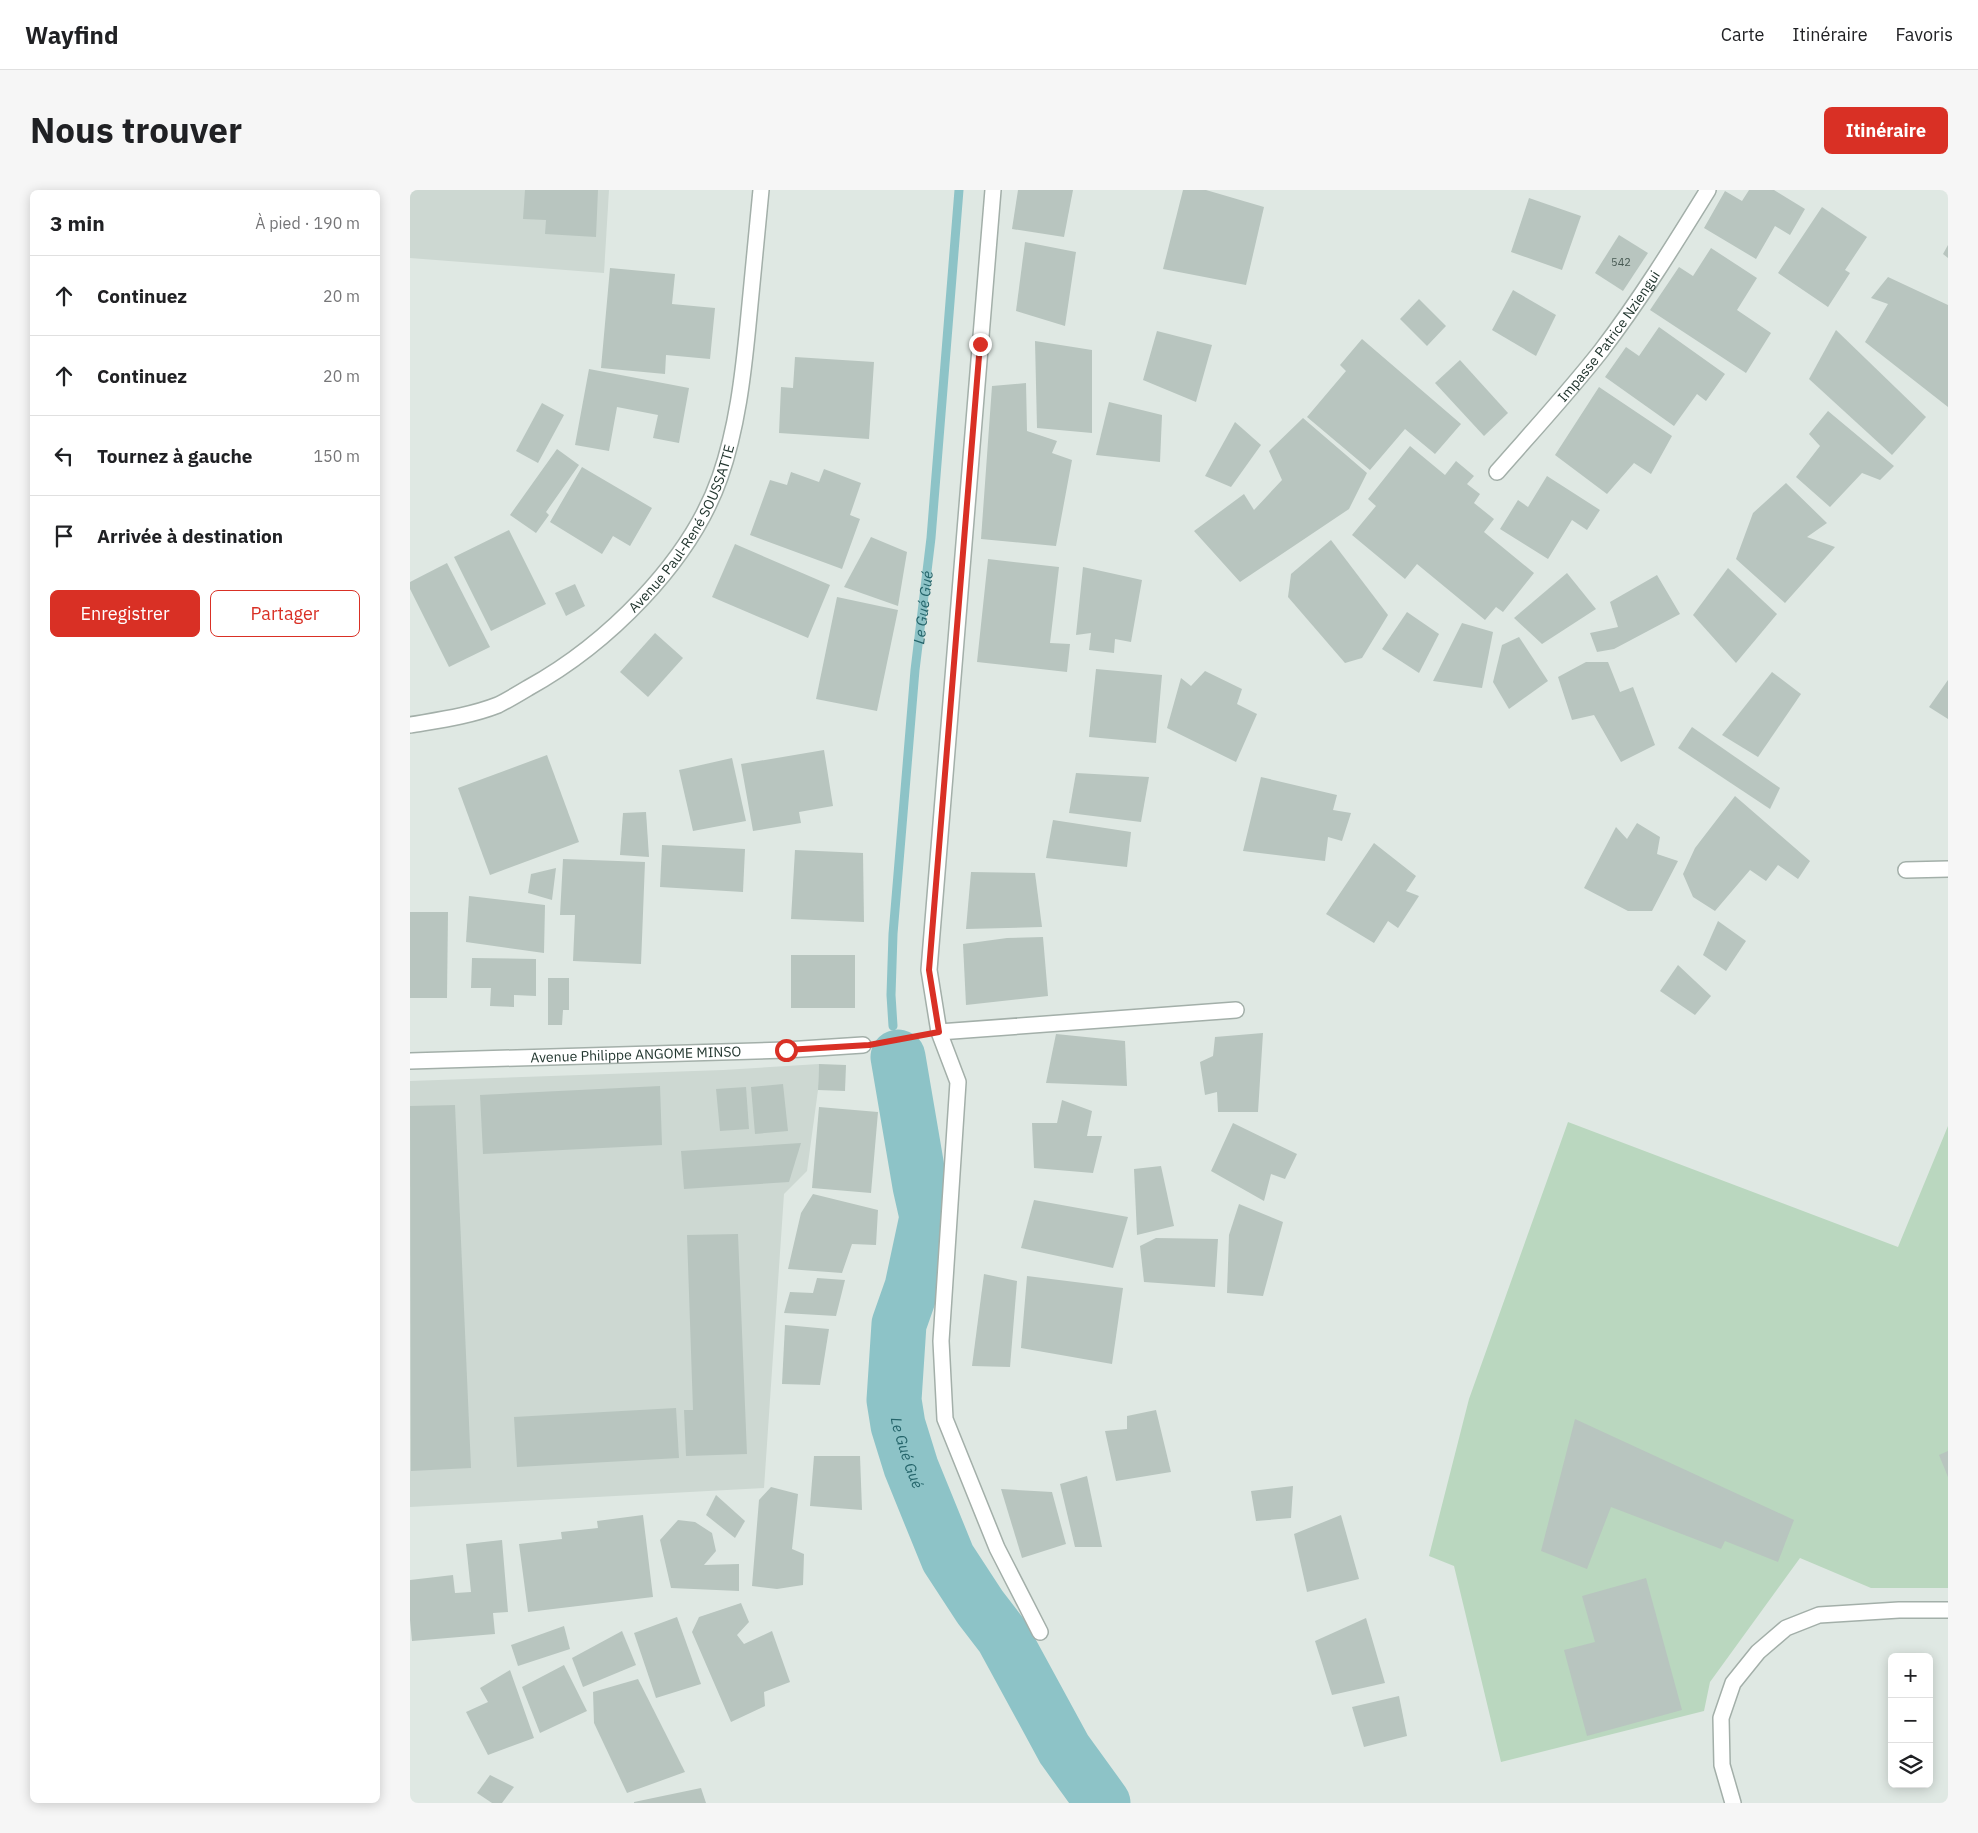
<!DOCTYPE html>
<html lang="fr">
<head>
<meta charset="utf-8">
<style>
	:root { --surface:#fff; --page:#f6f6f6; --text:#202124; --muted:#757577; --line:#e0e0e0; --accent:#d93025 }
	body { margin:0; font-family:"IBM Plex Sans",sans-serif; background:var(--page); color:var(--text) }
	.controls { position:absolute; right:15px; bottom:15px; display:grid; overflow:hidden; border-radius:8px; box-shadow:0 2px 12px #0003 }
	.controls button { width:45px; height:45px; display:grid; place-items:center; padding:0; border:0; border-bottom:1px solid var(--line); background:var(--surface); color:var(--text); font:25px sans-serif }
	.stop { position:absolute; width:15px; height:15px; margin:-11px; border:4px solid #d93025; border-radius:50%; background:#fff }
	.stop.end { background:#d93025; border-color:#fff; box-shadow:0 1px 5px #0008 }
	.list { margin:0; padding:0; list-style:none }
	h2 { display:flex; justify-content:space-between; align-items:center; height:65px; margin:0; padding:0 20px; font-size:21px }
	h2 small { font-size:16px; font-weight:400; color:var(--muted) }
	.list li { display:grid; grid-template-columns:32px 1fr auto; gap:15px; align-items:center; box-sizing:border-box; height:80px; padding:0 20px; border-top:1px solid var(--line) }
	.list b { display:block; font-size:19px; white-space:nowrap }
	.list em { font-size:16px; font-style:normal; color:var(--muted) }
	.actions { display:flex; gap:10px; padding:15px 20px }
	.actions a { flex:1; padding:11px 0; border:1px solid var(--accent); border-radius:8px; text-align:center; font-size:18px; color:var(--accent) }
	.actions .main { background:var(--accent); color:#fff }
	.icon { flex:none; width:28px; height:28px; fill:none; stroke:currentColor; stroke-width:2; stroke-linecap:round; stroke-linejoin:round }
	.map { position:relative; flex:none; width:1538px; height:1613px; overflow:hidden; border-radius:8px }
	header { display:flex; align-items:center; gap:30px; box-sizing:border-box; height:70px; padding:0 25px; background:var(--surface); border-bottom:1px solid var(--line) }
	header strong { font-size:24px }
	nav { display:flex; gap:28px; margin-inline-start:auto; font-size:18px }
	.intro { display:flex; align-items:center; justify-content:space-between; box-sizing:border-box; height:120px; padding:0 30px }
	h1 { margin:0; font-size:35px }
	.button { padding:12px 22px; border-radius:8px; background:var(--accent); color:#fff; font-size:18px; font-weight:700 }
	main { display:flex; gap:30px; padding:0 30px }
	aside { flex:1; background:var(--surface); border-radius:8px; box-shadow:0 2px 12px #0003 }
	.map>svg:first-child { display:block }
	.built { fill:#cdd8d2 }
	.green { fill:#bad7bf }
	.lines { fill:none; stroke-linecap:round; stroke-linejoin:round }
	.stream { stroke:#8dc3c7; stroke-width:9 }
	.river { stroke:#8dc3c7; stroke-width:55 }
	.building { fill:#b8c5bf }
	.minor-casing { stroke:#a3afa9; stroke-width:18 }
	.path { stroke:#83a899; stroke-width:3; stroke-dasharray:2.5 4; stroke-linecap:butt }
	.minor { stroke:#fff; stroke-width:15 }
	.route { stroke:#d93025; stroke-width:6 }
	.labels { text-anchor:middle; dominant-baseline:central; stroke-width:4; stroke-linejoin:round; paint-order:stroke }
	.number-label { font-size:11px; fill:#485a53 }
	.street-label { font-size:14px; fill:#22362f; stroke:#eff5f1 }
	.water-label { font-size:15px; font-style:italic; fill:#24646a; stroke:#eff5f1 }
</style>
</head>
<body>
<header>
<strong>Wayfind</strong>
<nav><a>Carte</a><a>Itinéraire</a><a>Favoris</a></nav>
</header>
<div class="intro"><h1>Nous trouver</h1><a class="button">Itinéraire</a></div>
<main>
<aside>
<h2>3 min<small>À pied · 190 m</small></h2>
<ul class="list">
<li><svg class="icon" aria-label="ahead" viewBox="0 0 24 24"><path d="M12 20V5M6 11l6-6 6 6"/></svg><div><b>Continuez</b></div><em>20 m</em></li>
<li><svg class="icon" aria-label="ahead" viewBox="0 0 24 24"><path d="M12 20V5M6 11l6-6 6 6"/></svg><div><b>Continuez</b></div><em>20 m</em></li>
<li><svg class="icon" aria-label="left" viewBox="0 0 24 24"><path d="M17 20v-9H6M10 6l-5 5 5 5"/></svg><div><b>Tournez à gauche</b></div><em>150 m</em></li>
<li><svg class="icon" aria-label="arrive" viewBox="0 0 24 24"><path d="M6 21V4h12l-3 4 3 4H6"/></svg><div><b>Arrivée à destination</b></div></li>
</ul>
<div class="actions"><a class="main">Enregistrer</a><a>Partager</a></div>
</aside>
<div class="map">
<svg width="1538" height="1613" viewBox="0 0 1538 1613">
	<rect width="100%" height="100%" fill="#dfe8e3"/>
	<g class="built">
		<path d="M0,0h199l-5,83 -194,-15z"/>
		<path d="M409,874l-1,26 -11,81 -23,23 -20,294 -354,19v-426l313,-11z"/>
	</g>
	<path class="green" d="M1158,932l330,125 50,-121v462h-77l-71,-30 -90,124 -6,29 -203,51 -47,-196 -25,-10 40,-157z"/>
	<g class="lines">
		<path class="stream" id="s1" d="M483,836l-2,-31 2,-61 22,-264 16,-132 28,-348"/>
		<path class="river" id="s2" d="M488,867l22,129 7,31 -15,70 -13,37 -5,76 4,25 13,42 37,91 32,49 23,30 61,112 39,54"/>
	</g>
	<g class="building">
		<path d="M115,0h73l-2,47 -51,-3 1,-14 -23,-1z"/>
		<path d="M608,0h55l-9,47 -52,-8z"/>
		<path d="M773,0h23l58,17 -18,78 -83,-16z"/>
		<path d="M1339,0h25l31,19 -15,26 -15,-9 -19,33 -52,-31 21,-37 17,10z"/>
		<path d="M1119,8l52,18 -19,54 -51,-18z"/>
		<path d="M1412,17l45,30 -22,33 5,3 -22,34 -50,-34z"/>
		<path d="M1209,45l29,18 -25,38 -28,-18z"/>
		<path d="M615,52l51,10 -11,74 -49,-15z"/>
		<path d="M1538,55v13l-5,-4z"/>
		<path d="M1301,58l46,30 -20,32 34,23 -25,40 -96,-63 29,-43 14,9z"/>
		<path d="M200,78l65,6 -3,30 43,4 -5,51 -44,-4 -1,19 -64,-6z"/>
		<path d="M1478,87l60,28v102l-83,-65 23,-38 -17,-6z"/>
		<path d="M1103,100l43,25 -20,41 -44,-26z"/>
		<path d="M1009,109l27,27 -19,20 -27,-27z"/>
		<path d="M1249,137l66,47 -19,27 -9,-7 -23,32 -69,-49 21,-30 13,9z"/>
		<path d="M1426,140l90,87 -34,38 -83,-76z"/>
		<path d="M747,141l55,14 -16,57 -53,-22z"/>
		<path d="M952,149l99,85 -26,30 -30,-25 -35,41 -63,-53 39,-46 -6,-6z"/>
		<path d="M625,151l57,9v83l-55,-5z"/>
		<path d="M385,167l79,5 -5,77 -90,-6 2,-46 12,1z"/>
		<path d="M1050,170l48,53 -24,23 -49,-53z"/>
		<path d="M179,179l100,19 -10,55 -26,-5 5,-23 -41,-8 -8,44 -34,-6z"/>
		<path d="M616,193l1,48 30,10 -5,12 20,7 -16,86 -75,-7 11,-153z"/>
		<path d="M1189,197l73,49 -21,38 -17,-11 -27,31 -52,-39z"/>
		<path d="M699,212l53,13 -2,47 -64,-7z"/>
		<path d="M132,213l22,12 -26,48 -22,-12z"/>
		<path d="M1418,221l66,55 -14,14 -18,-7 -32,34 -34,-30 24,-31 -11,-12z"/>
		<path d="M893,228l64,55 -18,36 -109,73 -46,-51 50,-37 10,16 28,-30 -13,-29z"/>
		<path d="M825,232l26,23 -30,42 -26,-11z"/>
		<path d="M1000,256l35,29 11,-14 18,15 -7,8 13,10 -6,9 20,16 -10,13 50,41 -31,39 -7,-5 -11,13 -68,-56 -12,15 -53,-44 24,-29 -8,-7z"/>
		<path d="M147,259l22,16 -33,47 3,3 -13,18 -26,-18z"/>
		<path d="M172,277l70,41 -22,38 -17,-10 -11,18 -52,-32z"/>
		<path d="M414,279l37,14 -11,32 10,4 -18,50 -92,-34 20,-55 17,5 4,-13 28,10z"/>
		<path d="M1137,286l53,34 -13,20 -15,-10 -24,39 -48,-30 18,-29 10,7z"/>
		<path d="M1376,293l41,40 -20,14 28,10 -50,56 -49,-44 17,-46z"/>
		<path d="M99,340l37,74 -55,27 -37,-74z"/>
		<path d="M461,347l36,15 -9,54 -54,-19z"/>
		<path d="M921,350l57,75 -26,43 -17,5 -57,-66 3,-23z"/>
		<path d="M325,354l95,41 -22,53 -96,-41z"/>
		<path d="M578,369l71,8 -9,76 20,1 -3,28 -90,-10z"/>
		<path d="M37,373l43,84 -41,20 -39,-78v-7z"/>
		<path d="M673,377l59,13 -11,62 -16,-3 -1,14 -25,-3 2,-17 -15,2z"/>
		<path d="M1318,378l49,46 -41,49 -43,-48z"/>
		<path d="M1157,383l29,36 -54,35 -28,-26z"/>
		<path d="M1247,385l23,39 -66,35 -17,3 -7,-19 28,-6 -8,-25z"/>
		<path d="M165,394l10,22 -19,10 -11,-23z"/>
		<path d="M427,407l61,13 -21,101 -61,-12z"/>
		<path d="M997,422l32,22 -20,39 -37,-24z"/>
		<path d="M1052,433l31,9 -11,56 -49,-7z"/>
		<path d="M245,443l28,25 -35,39 -28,-25z"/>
		<path d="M1109,447l29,44 -39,28 -16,-27 9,-37z"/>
		<path d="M1176,472h22l12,30 13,-5 22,58 -34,17 -27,-47 -22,5 -14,-43z"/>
		<path d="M686,479l66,6 -6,68 -67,-6z"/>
		<path d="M795,481l37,18 -5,15 20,10 -21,48 -69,-34 14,-50 10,8z"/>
		<path d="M1362,482l29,22 -43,63 -36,-22z"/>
		<path d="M1538,490v39l-19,-12z"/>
		<path d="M1282,537l88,61 -10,21 -92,-61z"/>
		<path d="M414,560l9,56 -34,6 2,11 -48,8 -12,-67z"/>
		<path d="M137,565l32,87 -89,33 -32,-87z"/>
		<path d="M322,568l14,63 -53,10 -14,-61z"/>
		<path d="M666,583l73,4 -8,45 -72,-9z"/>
		<path d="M851,587l76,18 -4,15 18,3 -9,28 -14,-4 -3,24 -82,-10z"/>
		<path d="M1325,606l75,65 -12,18 -20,-14 -12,16 -16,-11 -35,41 -22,-14 -10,-23 12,-26z"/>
		<path d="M236,622l3,45 -29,-2 3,-42z"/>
		<path d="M643,630l78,12 -4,35 -81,-9z"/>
		<path d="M1227,633l23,14 -3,17 21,7 -26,50h-24l-44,-23 32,-61 11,12z"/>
		<path d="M964,653l42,33 -10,15 13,5 -21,32 -10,-7 -14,22 -48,-29z"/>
		<path d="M252,655l83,4 -2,43 -83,-5z"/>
		<path d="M385,660l68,3 1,69 -73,-3z"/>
		<path d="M153,669l82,3 -4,102 -68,-3 2,-46h-15z"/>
		<path d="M146,678l-4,32 -24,-7 3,-19z"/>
		<path d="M561,682l64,1 7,54 -76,2z"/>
		<path d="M59,706l76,9 -1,48 -78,-11z"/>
		<path d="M0,722h38l-1,86h-37z"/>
		<path d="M1308,731l28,20 -20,30 -23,-16z"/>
		<path d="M633,747l5,59 -82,9 -3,-61 44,-6z"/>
		<rect x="381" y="765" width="64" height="53"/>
		<path d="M62,768l64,1v37l-22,-1v12l-24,-1 1,-18h-20z"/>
		<path d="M1268,775l33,31 -16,19 -35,-24z"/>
		<path d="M138,788h21v32h-6l-1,15h-14z"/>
		<path d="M853,843l-5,79h-40l-1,-20 -12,3 -5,-33 13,-6 2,-19z"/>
		<path d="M646,844l69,7 2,45 -81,-3z"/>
		<path d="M409,874l27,1 -1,26 -27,-1z"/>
		<path d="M373,894l5,47 -33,3 -4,-47z"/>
		<path d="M250,896l2,59 -179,9 -3,-59z"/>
		<path d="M336,897l3,42 -29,2 -4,-42z"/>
		<path d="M652,910l30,11 -5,25h15l-9,37 -59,-5 -2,-45h25z"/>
		<path d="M45,915l16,363 -60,3 -1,-365z"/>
		<path d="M409,917l59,5 -7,81 -59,-5z"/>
		<path d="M823,933l64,31 -12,25 -14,-5 -7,27 -53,-30z"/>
		<path d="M391,953l-12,39 -105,7 -3,-38z"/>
		<path d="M751,976l13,60 -37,9 -3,-66z"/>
		<path d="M403,1004l65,16 -2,35 -24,-1 -10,29 -54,-4 13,-56z"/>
		<path d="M624,1010l94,17 -15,51 -92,-20z"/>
		<path d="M829,1014l44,18 -20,74 -36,-3 2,-58z"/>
		<path d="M328,1044l9,220 -61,2 -2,-46h9l-6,-175z"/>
		<path d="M746,1048l62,1 -3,48 -71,-5 -4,-36z"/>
		<path d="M574,1084l33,7 -7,86 -38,-1z"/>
		<path d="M617,1086l96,12 -11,76 -91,-16z"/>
		<path d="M407,1088l28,2 -9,36 -52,-3 6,-21 23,1z"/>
		<path d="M375,1135l44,4 -9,56 -38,-1z"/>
		<path d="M266,1218l3,50 -162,9 -3,-50z"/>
		<path d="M746,1220l15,62 -55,9 -11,-50 22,-2v-13z"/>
		<path d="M1165,1229l219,101 -16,42 -53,-21 -4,8 -110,-42 -24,62 -46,-18z"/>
		<path d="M1538,1261v26l-9,-22z"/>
		<path d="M404,1266h46l2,54 -52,-4z"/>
		<path d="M677,1286l15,71h-27l-15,-63z"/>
		<path d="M883,1296l-2,32 -35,3 -5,-30z"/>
		<path d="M361,1297l27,7 -6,55 12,5 -1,31 -26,4 -25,-3 7,-86z"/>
		<path d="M591,1299l51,3 14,52 -44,14z"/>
		<path d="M306,1305l29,26 -10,17 -29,-23z"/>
		<path d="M233,1325l10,82 -125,15 -9,-68 43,-5 -1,-7 37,-4 -1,-7z"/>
		<path d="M931,1325l18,64 -52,13 -13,-58z"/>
		<path d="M268,1330l17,2 17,11 4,18 -12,14 35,-1v27l-68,-3 -11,-48z"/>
		<path d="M92,1350l6,72 -15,1 2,21 -83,7 -2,-21v-40l43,-5 2,18 16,-1 -5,-48z"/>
		<path d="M1236,1388l36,132 -95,26 -23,-86 31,-8 -13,-46z"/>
		<path d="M331,1413l8,19 -12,13 7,9 28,-13 18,51 -26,10 1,14 -34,16 -39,-90 7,-15z"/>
		<path d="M267,1427l24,67 -45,14 -22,-65z"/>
		<path d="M956,1428l19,65 -53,12 -17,-54z"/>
		<path d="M154,1436l6,23 -52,17 -7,-21z"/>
		<path d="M212,1441l14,34 -53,22 -11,-29z"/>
		<path d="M154,1475l23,46 -47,22 -18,-46z"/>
		<path d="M100,1480l24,68 -46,17 -22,-43 22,-10 -8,-14z"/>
		<path d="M228,1489l47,93 -58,21 -33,-70 -1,-31z"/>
		<path d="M989,1506l8,40 -43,11 -12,-40z"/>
		<path d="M80,1585l24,12 -12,16h-10l-15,-10z"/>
		<path d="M291,1598l5,15h-72v-1z"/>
	</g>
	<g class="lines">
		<defs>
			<g id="minor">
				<path d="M583,0l-64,780 10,62 19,50 -17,259 4,78 52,129 43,84"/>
				<path id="s3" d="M1087,282c35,-40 71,-79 104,-121 39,-51 73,-106 107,-161"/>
				<path id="s4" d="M0,535c29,-5 60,-9 88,-20 10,-5 20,-11 30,-17 78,-43 162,-125 192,-211 17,-49 23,-101 28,-152 4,-45 9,-90 13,-135"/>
				<path d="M1496,680l42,-1"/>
				<path d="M529,842l297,-22"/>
				<path id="s5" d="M0,871l376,-11 77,-5"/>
				<path d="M1323,1613l-11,-38 -1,-47 12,-35 25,-31 28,-24 33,-13 80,-5h49"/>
			</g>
		</defs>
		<use href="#minor" class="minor-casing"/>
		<path class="path" d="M476,852l30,-6"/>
		<use href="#minor" class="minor"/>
	</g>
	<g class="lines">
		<path class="route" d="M376,860l83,-5 70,-13 -10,-62 51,-626"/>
	</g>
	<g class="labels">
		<g class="number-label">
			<text x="1211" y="72">542</text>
		</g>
		<g class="street-label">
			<text stroke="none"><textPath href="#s3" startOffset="176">Impasse Patrice Nziengui</textPath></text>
			<text stroke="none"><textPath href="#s4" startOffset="352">Avenue Paul-René SOUSSATTE</textPath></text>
			<text stroke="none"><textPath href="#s5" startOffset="226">Avenue Philippe ANGOME MINSO</textPath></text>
		</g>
		<g class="water-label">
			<text stroke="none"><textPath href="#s1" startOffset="420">Le Gué Gué</textPath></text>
			<text stroke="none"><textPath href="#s2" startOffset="404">Le Gué Gué</textPath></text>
		</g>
	</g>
</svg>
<div class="controls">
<button>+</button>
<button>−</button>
<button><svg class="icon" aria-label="layers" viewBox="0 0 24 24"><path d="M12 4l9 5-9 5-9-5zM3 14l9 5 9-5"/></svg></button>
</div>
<div class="stop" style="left:376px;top:860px"></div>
<div class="stop end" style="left:570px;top:154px"></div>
</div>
</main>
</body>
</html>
